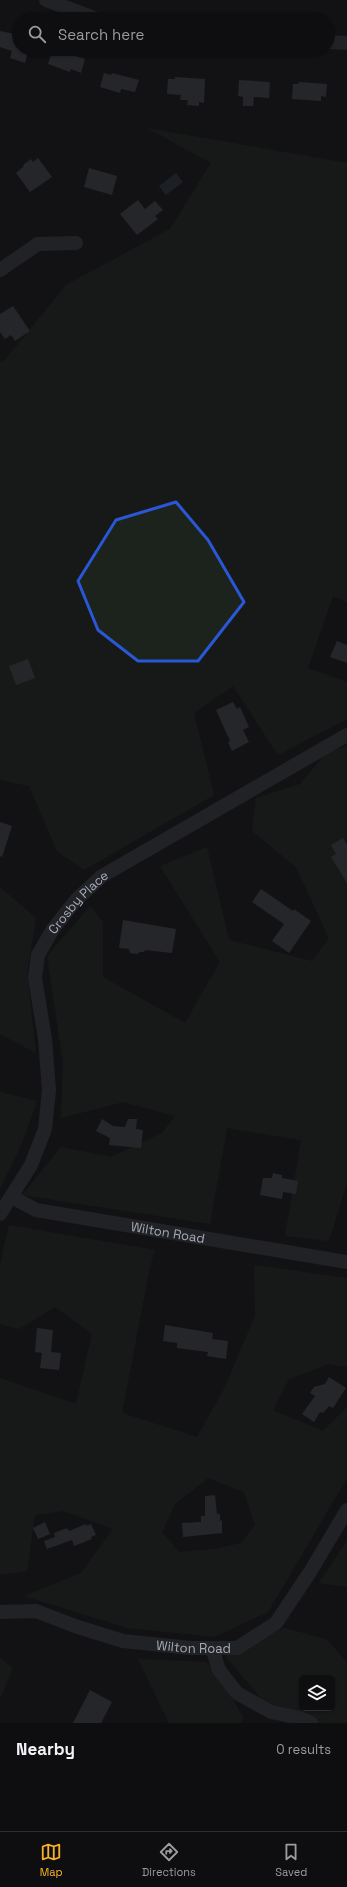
<!DOCTYPE html>
<html lang="en">
<head>
<meta charset="utf-8">
<style>
	:root { --surface:#0e0e10; --page:#171719; --text:#f1f3f6; --muted:#9b9c9f; --line:#2e2e30; --accent:#f6b12a }
	body { margin:0; font-family:"Space Grotesk",sans-serif; background:var(--page); color:var(--text) }
	.controls { position:absolute; right:12px; bottom:12px; display:grid; overflow:hidden; border-radius:6px; box-shadow:0 1px 3px #0004 }
	.controls button { width:36px; height:36px; display:grid; place-items:center; padding:0; border:0; border-bottom:1px solid var(--line); background:var(--surface); color:var(--text); font:20px sans-serif }
	.list { margin:0; padding:0; list-style:none }
	h2 { display:flex; justify-content:space-between; align-items:center; height:52px; margin:0; padding:0 16px; font-size:17px }
	h2 small { font-size:13px; font-weight:400; color:var(--muted) }
	.icon { flex:none; width:22px; height:22px; fill:none; stroke:currentColor; stroke-width:2; stroke-linecap:round; stroke-linejoin:round }
	.map { position:relative; flex:none; width:347px; height:1723px; overflow:hidden }
	.search { position:absolute; background:var(--surface); box-shadow:0 1px 3px #0004; left:12px; right:12px; top:12px; height:44px; display:flex; align-items:center; gap:10px; box-sizing:border-box; padding:0 14px; border-radius:22px; color:var(--muted); font-size:15px }
	.sheet { height:108px; background:var(--surface) }
	nav { display:flex; justify-content:space-around; align-items:center; box-sizing:border-box; height:56px; border-top:1px solid var(--line); background:var(--surface); font-size:11px; color:var(--muted) }
	nav a { display:grid; justify-items:center; gap:2px }
	nav .on { color:var(--accent) }
	.map>svg:first-child { display:block }
	.green { fill:#1b231c; fill-rule:evenodd }
	.water { fill:#293239 }
	.building { fill:#3d3e42 }
	.lines { fill:none; stroke-linecap:round; stroke-linejoin:round }
	.minor { stroke:#34353a; stroke-width:14 }
	.marked { fill:none; stroke:#2a57d5; stroke-width:3; stroke-linejoin:round }
	.labels { text-anchor:middle; dominant-baseline:central; stroke-width:3; stroke-linejoin:round; paint-order:stroke }
	.street-label { font-size:13px; fill:#a4aab6; stroke:#0e0e10 }
</style>
</head>
<body>
<div class="map">
<svg width="347" height="1723" viewBox="0 0 347 1723">
	<rect width="100%" height="100%" fill="#131315"/>
	<g class="green">
		<path d="M147,128l200,35v439l-14,-6 -25,72 39,14v37l-69,36 -45,-69 -39,27 20,82 -130,75 -27,-19 -28,-65 -29,-6v-418l5,-2 61,-75 104,-56 41,-66z"/>
		<path d="M347,746v437l-18,58 -44,-5 16,-96 -74,-12 -17,96 -188,-29 39,-48 50,10 51,-24 13,-17 -52,-14 -62,16 2,-56 -16,-106 43,-50 13,16v55l82,46 35,-61 -60,-96 47,-19 22,93 83,21 17,-23 -33,-71 -44,-36 4,-33 44,-14 27,-32z"/>
		<path d="M0,887l36,31 -9,56 9,79 -36,-19z"/>
		<path d="M0,1092l37,9 -15,42 -22,46z"/>
		<path d="M9,1225l146,25 -5,16 -28,147 75,24 27,-48 31,-73 -1,-51 93,13v89l-18,-3 -40,15 -16,31 50,21 24,-24v71l-79,134 -54,25 -86,-9 -104,-32 57,-23 32,-44 -49,-18 -29,4 -8,56 -27,4v-197l76,26 16,-70 -37,-27 -36,22 -19,-5v-59zM208,1478l36,14 11,33 -14,18 -26,6 -36,3 -17,-20 13,-28z"/>
		<path d="M347,1541v46l-28,-4z"/>
		<path d="M284,1628l42,11 21,23v61h-31l-50,-19 -41,-48zM302,1678h30v30h-30z"/>
		<path d="M0,1658l13,10 -13,31z"/>
		<path d="M138,1659l69,3 22,30 14,25 -2,6h-72z"/>
	</g>
	<path class="water" d="M176,173l7,9 -17,13 -7,-9z"/>
	<g class="building">
		<path d="M0,31l19,4v14h10l-4,14 -15,-5 2,-7 -12,-4z"/>
		<path d="M53,49l32,10 -4,14 -10,-4 -1,3 -22,-8z"/>
		<path d="M104,73l7,2 1,-2 27,7 -4,12 -14,-3 -1,4 -20,-6z"/>
		<path d="M175,77l30,2 -1,24 -5,-1v4l-12,-1 1,-5h-8l1,-5 -14,-1 1,-15h7z"/>
		<path d="M239,80l31,2 -1,16 -15,-1 -1,9h-10v-9l-5,-1z"/>
		<path d="M299,82l28,2 -1,13 -5,-1v5l-29,-2 1,-15h5z"/>
		<path d="M38,158l14,19 -22,15 -14,-19 8,-7 -1,-1 8,-6 2,3z"/>
		<path d="M89,168l28,8 -5,19 -28,-8z"/>
		<path d="M138,200l7,9 10,-8 8,9 -8,6 3,3 -21,16 -17,-21z"/>
		<path d="M13,306l17,25 -15,10 -4,-6 -6,4 -5,-7v-18z"/>
		<path d="M337,641l10,4v18l-17,-6z"/>
		<path d="M28,659l7,19 -19,7 -7,-19z"/>
		<path d="M233,702l4,7 3,-2 9,20 -6,3 6,12 -17,9 -4,-9 2,-1 -14,-31z"/>
		<path d="M0,822l12,4 -10,31 -2,-1z"/>
		<path d="M343,838l4,7v38l-16,-26 5,-3 -5,-9z"/>
		<path d="M261,889l32,22 1,-2 17,12 -22,32 -17,-12 12,-17 -32,-22z"/>
		<path d="M123,920l53,9 -4,24 -27,-3 -1,2h-4l-3,2 -7,-1 -1,-4 -10,-1z"/>
		<path d="M102,1119l11,7 12,1 3,-8h9l-1,10 7,1 -2,18 -32,-3 1,-7 -14,-7z"/>
		<path d="M273,1173l9,2v3l16,3 -2,13 -13,-2 -1,7 -22,-4 3,-17h9z"/>
		<path d="M165,1325l48,8 -1,6 16,2 -2,18 -19,-3 1,-4 -31,-4v-5l-14,-2z"/>
		<path d="M37,1328l16,2 -2,22 10,1 -2,17 -19,-2 2,-15 -7,-1z"/>
		<path d="M329,1377l17,11 -13,20 -4,-2 -6,7 -3,-1 -6,10 -12,-8 13,-18 -5,-3 4,-6 11,-3z"/>
		<path d="M215,1495l2,19h3v7l2,-1v13l-39,4 -1,-14 19,-1v-6h4v-20z"/>
		<path d="M45,1522l5,12 -12,5 -5,-11z"/>
		<path d="M86,1524v2l5,-2 5,11 -5,2 1,2 -18,7 -2,-6 -25,9 -3,-8 11,-4 -1,-4 13,-5 2,3z"/>
		<path d="M90,1690l22,12 -11,21h-28z"/>
	</g>
	<g class="lines">
		<g class="minor">
			<path d="M46,0l51,19"/>
			<path d="M328,42l19,1"/>
			<path d="M0,270l38,-26 38,-1"/>
			<path id="s1" d="M12,1197l24,13 311,52"/>
			<path id="s2" d="M0,1214l31,-49 14,-36 4,-39 -4,-51 -10,-61 3,-23 15,-26 23,-29 26,-24 245,-141"/>
			<path id="s3" d="M0,1612l36,-1 39,15 48,15 68,7h46l39,-25 34,-51 37,-62"/>
			<path d="M212,1648l7,22 18,23 34,19 29,6 11,5"/>
		</g>
	</g>
	<path d="M0 0H347V1723H0ZM176,502l32,38 36,62 -46,59h-60l-40,-31 -20,-49 38,-61z" fill="#131315" fill-opacity=".55" fill-rule="evenodd"/>
	<path class="marked" d="M176,502l32,38 36,62 -46,59h-60l-40,-31 -20,-49 38,-61z"/>
	<g class="labels">
		<g class="street-label">
			<text stroke="none"><textPath href="#s2" startOffset="339">Crosby Place</textPath></text>
			<text stroke="none"><textPath href="#s1" startOffset="161">Wilton Road</textPath></text>
			<text stroke="none"><textPath href="#s3" startOffset="199">Wilton Road</textPath></text>
		</g>
	</g>
</svg>
<div class="controls">
<button><svg class="icon" aria-label="layers" viewBox="0 0 24 24"><path d="M12 4l9 5-9 5-9-5zM3 14l9 5 9-5"/></svg></button>
</div>
<div class="search"><svg class="icon" aria-label="search" viewBox="0 0 24 24"><circle cx="10" cy="10" r="6"/><path d="M15 15l6 6"/></svg>Search here</div>
</div>
<section class="sheet">
<h2>Nearby<small>0 results</small></h2>
<ul class="list">
</ul>
</section>
<nav>
<a class="on"><svg class="icon" aria-label="map" viewBox="0 0 24 24"><path d="M3 6l6-2 6 2 6-2v14l-6 2-6-2-6 2zM9 4v14M15 6v14"/></svg>Map</a>
<a><svg class="icon" aria-label="directions" viewBox="0 0 24 24"><path d="M12 3l9 9-9 9-9-9zM9 14v-3h6M13 9l2 2-2 2"/></svg>Directions</a>
<a><svg class="icon" aria-label="saved" viewBox="0 0 24 24"><path d="M7 4h10v16l-5-4-5 4z"/></svg>Saved</a>
</nav>
</body>
</html>
